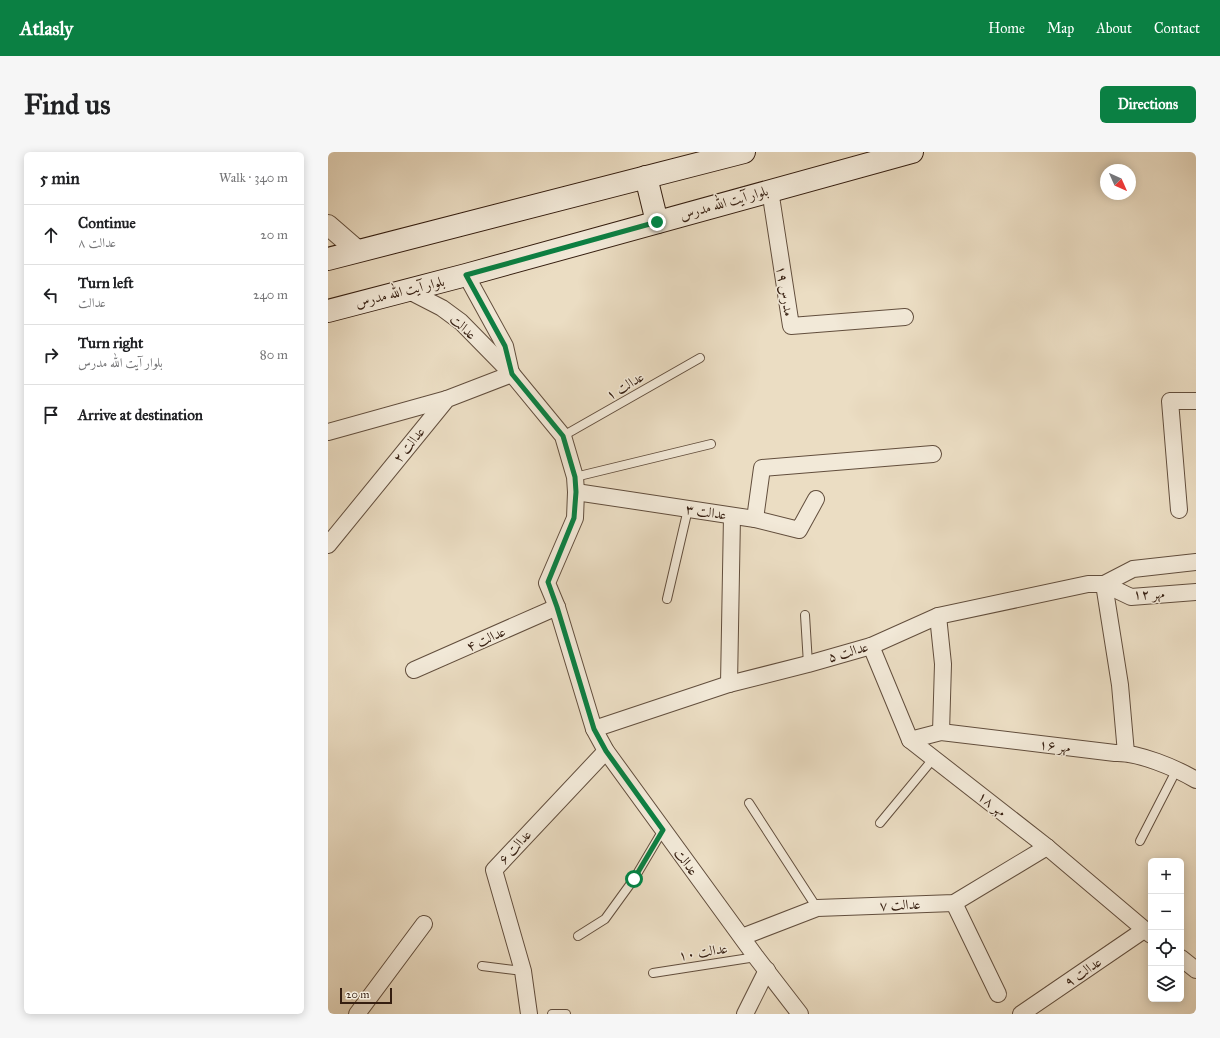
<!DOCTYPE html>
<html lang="en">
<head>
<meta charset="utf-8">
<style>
	:root { --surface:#fff; --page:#f6f6f6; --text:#202124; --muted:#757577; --line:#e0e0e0; --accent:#0b8043 }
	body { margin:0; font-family:"IM FELL Great Primer",Amiri,serif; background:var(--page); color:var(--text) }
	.controls { position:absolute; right:12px; bottom:12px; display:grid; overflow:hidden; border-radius:6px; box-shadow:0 2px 10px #0003 }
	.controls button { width:36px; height:36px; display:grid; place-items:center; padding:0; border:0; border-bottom:1px solid var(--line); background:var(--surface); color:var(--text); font:20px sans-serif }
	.compass { position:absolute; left:772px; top:12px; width:36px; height:36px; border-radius:50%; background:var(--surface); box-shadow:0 2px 10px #0003; rotate:135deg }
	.scale { position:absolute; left:12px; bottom:10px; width:52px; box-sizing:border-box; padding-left:4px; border:2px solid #351e10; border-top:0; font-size:11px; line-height:14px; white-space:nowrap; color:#351e10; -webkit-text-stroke:3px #f2e9d8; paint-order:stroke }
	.stop { position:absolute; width:12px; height:12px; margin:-9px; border:3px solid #0b8043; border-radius:50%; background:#fff }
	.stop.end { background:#0b8043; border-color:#fff; box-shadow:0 1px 4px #0008 }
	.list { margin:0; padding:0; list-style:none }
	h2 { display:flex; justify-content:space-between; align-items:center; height:52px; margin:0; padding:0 16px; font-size:17px }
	h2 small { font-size:13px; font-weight:400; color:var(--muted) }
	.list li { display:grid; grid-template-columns:26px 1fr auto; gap:12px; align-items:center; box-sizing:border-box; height:60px; padding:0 16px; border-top:1px solid var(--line) }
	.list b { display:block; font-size:15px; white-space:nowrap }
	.list p { margin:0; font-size:13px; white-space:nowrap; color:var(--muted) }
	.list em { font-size:13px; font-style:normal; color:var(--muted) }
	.icon { flex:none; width:22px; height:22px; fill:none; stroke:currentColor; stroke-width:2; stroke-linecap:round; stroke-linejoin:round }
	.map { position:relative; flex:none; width:868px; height:862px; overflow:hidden; border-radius:6px }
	header { display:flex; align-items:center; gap:24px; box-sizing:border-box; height:56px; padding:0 20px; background:var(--accent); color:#fff }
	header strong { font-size:19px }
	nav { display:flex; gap:22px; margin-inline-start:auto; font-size:14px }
	.intro { display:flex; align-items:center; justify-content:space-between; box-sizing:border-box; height:96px; padding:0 24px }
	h1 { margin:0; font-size:28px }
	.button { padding:10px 18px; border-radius:6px; background:var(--accent); color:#fff; font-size:14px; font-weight:700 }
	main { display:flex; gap:24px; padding:0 24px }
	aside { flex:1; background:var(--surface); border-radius:6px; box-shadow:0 2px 10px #0003 }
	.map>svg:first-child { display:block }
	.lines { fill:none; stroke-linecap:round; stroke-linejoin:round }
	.service-casing { stroke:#624e3d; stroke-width:10 }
	.minor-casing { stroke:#624e3d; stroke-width:18 }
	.tertiary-casing { stroke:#624e3d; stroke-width:22 }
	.secondary-casing { stroke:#351e10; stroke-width:24 }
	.service { stroke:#f2e9d8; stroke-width:8 }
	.minor { stroke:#f2e9d8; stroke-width:16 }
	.tertiary { stroke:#f2e9d8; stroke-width:20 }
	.secondary { stroke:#f2e9d8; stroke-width:22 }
	.route { stroke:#0b8043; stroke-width:5 }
	.labels { text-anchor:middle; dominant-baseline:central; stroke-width:3; stroke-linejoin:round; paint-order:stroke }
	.street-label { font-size:14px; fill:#351e10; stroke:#f2e9d8 }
</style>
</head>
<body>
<header>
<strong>Atlasly</strong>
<nav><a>Home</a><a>Map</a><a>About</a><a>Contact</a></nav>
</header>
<div class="intro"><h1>Find us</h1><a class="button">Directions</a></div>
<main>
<aside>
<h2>5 min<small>Walk · 340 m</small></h2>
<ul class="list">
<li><svg class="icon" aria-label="ahead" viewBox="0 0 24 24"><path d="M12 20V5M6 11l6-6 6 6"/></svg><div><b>Continue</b><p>عدالت ۸</p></div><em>20 m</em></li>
<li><svg class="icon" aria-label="left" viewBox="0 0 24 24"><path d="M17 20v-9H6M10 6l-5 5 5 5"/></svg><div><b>Turn left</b><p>عدالت</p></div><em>240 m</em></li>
<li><svg class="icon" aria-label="right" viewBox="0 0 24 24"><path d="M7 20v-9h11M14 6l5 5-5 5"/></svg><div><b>Turn right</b><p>بلوار آیت الله مدرس</p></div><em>80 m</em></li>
<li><svg class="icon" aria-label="arrive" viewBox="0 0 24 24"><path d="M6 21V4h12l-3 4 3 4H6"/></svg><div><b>Arrive at destination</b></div></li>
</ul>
</aside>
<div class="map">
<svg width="868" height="862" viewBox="0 0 868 862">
	<rect width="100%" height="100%" fill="#ebddc3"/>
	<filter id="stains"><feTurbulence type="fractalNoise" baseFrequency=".005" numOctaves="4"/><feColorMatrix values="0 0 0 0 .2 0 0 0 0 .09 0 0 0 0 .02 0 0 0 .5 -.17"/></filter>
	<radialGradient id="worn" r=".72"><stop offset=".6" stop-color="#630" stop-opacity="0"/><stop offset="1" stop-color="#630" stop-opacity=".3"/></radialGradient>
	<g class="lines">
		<defs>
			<g id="service">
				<path d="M235,284l137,-78"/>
				<path d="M247,325l136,-33"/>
				<path d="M339,447l21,-90"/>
				<path d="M477,463l3,49"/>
				<path d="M421,651l68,105"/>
				<path d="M552,671l53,-64"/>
				<path d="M812,689l37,-72"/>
				<path d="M250,784l27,-17 29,-40 29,-49"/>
				<path d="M154,814l41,5"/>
				<path d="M325,821l103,-16"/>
				<path d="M224,862h14"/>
			</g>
			<g id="minor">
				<path d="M442,38l21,136 114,-9"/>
				<path d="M138,123l39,71 6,27"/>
				<path d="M79,138l35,18 19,14 51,52 51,62 12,41 1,15 -1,26 -28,65 10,24 37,122 12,22 150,206 44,57"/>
				<path d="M0,280l119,-33"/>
				<path d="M248,340l179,27 44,11 17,-31"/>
				<path d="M851,358l-9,-109h26"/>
				<path d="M427,367l7,-51 171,-14"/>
				<path d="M0,393l119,-146 65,-25"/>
				<path d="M776,432l16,101 6,68"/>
				<path d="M776,432l27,13 65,-5"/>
				<path d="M610,464l5,48 -2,68"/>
				<path d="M543,494l39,94 137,107 104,88"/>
				<path d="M86,518l143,-63"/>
				<path d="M401,532l3,-168"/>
				<path d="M266,577l135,-45 79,-20 63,-18 67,-30 150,-32h16l29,-15 63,-7"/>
				<path d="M582,588l31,-8 174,21c23,-1 61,15 81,27"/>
				<path d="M626,751l44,91"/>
				<path d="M414,785l75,-29 137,-5 93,-56"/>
				<path d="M853,806l15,12"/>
				<path d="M29,862l67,-90"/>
				<path d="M201,862l-6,-43 -29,-101 112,-119"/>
				<path d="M417,862l22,-44"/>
				<path d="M693,862l123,-84"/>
			</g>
			<path id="tertiary" d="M0,73l30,26"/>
			<g id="secondary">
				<path d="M318,25l11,45"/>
				<path d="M0,107l416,-107"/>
				<path d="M0,159l138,-36 446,-123"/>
			</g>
		</defs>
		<use href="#service" class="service-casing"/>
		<use href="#minor" class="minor-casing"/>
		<use href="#tertiary" class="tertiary-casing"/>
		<use href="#secondary" class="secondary-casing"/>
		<use href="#service" class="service"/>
		<use href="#minor" class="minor"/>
		<use href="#tertiary" class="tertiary"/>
		<use href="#secondary" class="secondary"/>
	</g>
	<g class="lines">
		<path class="route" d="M306,727l29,-49 -57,-79 -12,-22 -37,-122 -9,-25 26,-64 2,-26 -1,-15 -12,-41 -51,-62 -7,-28 -39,-71 191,-53"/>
	</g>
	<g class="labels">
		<g class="street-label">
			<text transform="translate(396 51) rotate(-16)">بلوار آیت الله مدرس</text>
			<text transform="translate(457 139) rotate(81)">مدرس ۱۹</text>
			<text transform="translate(72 140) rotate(-14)">بلوار آیت الله مدرس</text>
			<text transform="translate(135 175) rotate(42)">عدالت</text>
			<text transform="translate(297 234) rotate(-30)">عدالت ۱</text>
			<text transform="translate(81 293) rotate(-51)">عدالت ۲</text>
			<text transform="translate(378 360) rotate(9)">عدالت ۳</text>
			<text transform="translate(821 442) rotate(-1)">مهر ۱۲</text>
			<text transform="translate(158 487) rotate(-24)">عدالت ۴</text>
			<text transform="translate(520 500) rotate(-16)">عدالت ۵</text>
			<text transform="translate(727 594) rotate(7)">مهر ۱۶</text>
			<text transform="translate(664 652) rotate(38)">مهر ۱۸</text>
			<text transform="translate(187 695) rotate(-47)">عدالت ۶</text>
			<text transform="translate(358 710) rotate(53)">عدالت</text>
			<text transform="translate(572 753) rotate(-2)">عدالت ۷</text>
			<text transform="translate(375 800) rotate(-9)">عدالت ۱۰</text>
			<text transform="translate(755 820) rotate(-34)">عدالت ۹</text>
		</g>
	</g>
	<rect width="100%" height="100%" filter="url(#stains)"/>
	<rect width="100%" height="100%" fill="url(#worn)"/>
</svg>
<div class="controls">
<button>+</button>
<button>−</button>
<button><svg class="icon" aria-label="locate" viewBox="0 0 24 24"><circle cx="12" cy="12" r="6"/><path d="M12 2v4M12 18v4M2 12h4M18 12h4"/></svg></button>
<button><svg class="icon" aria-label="layers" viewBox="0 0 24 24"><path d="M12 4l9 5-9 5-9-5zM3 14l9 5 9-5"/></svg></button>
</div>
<svg class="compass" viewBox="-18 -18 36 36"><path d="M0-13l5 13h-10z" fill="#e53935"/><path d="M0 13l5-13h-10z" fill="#757577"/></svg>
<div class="scale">20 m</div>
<div class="stop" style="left:306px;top:727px"></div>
<div class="stop end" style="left:329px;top:70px"></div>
</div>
</main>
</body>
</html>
